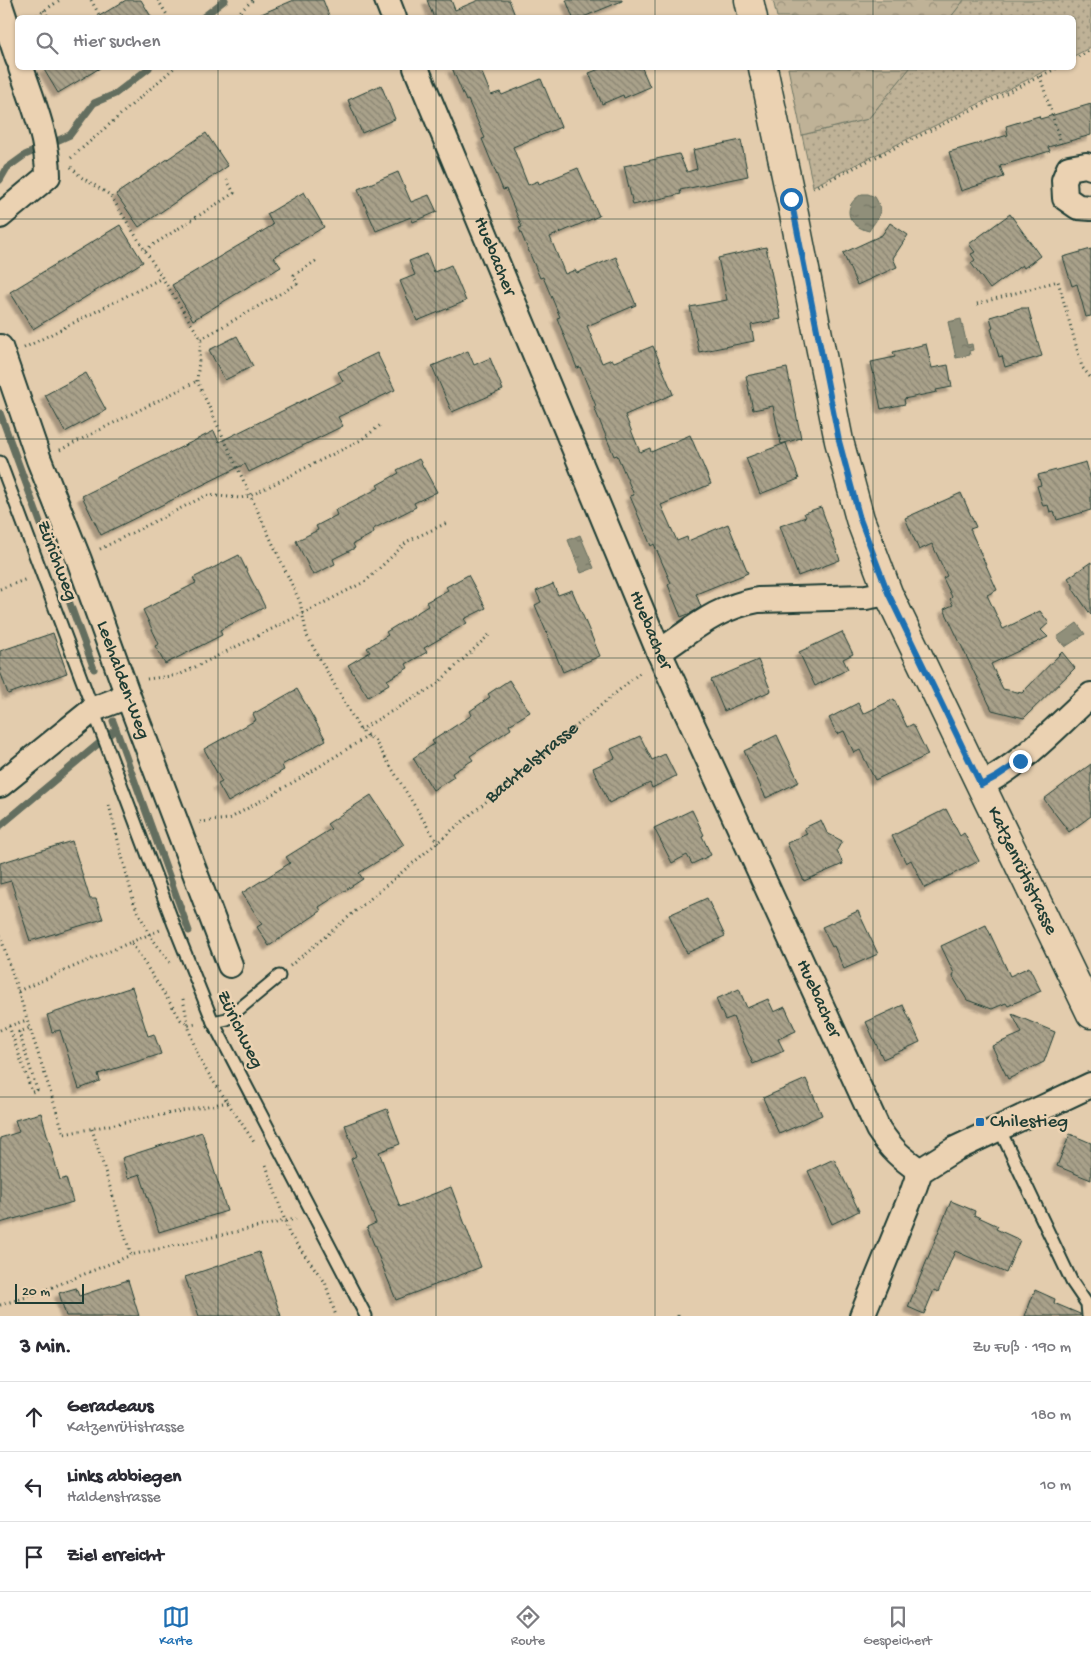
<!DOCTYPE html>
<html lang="de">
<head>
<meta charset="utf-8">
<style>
	:root { --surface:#fff; --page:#f2f2f3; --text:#2b2b33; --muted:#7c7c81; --line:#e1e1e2; --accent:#1f6fb2 }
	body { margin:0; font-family:"Gochi Hand",sans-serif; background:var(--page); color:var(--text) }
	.scale { position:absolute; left:15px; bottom:12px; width:69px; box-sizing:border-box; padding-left:5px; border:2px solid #1f3d34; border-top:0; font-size:14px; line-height:18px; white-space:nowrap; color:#1f3d34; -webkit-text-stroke:4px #ebd2b2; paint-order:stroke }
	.stop { position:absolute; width:15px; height:15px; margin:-11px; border:4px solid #1f6fb2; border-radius:50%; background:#fff }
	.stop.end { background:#1f6fb2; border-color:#fff; box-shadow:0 1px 5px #0008 }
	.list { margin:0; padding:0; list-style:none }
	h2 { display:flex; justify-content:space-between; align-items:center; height:65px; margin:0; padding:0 20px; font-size:21px }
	h2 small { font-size:16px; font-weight:400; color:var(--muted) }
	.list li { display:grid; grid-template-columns:32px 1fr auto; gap:15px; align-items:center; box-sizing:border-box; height:70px; padding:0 20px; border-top:1px solid var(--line) }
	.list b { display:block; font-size:19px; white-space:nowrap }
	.list p { margin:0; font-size:16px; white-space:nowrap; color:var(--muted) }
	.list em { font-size:16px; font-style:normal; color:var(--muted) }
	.icon { flex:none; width:28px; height:28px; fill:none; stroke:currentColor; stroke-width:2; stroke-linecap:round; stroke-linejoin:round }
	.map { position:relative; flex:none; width:1091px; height:1316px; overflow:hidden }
	.search { position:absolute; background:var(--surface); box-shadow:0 1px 4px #0004; left:15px; right:15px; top:15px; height:55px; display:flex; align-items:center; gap:12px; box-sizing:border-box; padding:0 18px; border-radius:8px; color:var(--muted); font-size:19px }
	.sheet { height:275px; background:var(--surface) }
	nav { display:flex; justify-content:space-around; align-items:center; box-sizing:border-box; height:70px; border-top:1px solid var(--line); background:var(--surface); font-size:14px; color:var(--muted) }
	nav a { display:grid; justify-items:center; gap:2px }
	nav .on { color:var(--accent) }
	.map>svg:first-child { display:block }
	.grass { fill:url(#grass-dots); stroke:#6f7866 }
	.forest { fill:url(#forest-crowns); stroke:#6f7866 }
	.water { fill:url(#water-ripples); stroke:#636e5e }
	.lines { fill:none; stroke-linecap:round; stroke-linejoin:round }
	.stream { stroke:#636e5e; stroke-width:7 }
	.building { fill:url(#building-back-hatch); stroke:#1f3d34; filter:url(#shadow) }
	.lane-casing { stroke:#1f3d34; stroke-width:15 }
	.street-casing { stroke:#1f3d34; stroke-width:28 }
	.secondary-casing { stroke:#1f3d34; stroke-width:31 }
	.path { stroke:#1f3d34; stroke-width:3; stroke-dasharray:1 4; stroke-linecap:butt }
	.lane { stroke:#ebd2b2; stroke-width:11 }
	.street { stroke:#ebd2b2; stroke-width:24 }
	.secondary { stroke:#ebd2b2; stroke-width:28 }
	.route { stroke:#1f6fb2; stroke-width:6 }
	.grid { fill:none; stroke:#1f3d34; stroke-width:1; stroke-opacity:0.55 }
	.poi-dot { fill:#1f6fb2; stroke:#ebd2b2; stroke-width:2 }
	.labels { text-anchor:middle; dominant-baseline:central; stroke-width:5; stroke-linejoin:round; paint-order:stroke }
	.street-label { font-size:19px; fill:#1f3d34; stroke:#ebd2b2 }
	.poi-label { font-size:19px; fill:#1f3d34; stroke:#ebd2b2; text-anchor:start }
</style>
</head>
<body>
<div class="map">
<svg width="1091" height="1316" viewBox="0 0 1091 1316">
	<defs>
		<pattern id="grass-dots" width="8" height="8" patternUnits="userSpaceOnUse" patternTransform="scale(1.25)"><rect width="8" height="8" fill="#bfb297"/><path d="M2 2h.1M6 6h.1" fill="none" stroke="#9b927c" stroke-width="1.8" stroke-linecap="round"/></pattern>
		<pattern id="forest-crowns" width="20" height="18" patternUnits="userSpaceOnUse" patternTransform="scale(1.25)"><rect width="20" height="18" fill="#bfb297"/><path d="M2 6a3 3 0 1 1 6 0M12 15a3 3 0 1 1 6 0" fill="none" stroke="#9b927c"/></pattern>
		<pattern id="water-ripples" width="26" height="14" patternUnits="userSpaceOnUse" patternTransform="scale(1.25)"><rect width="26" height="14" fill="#908f7a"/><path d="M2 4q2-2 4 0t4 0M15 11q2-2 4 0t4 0" fill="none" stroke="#757665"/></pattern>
		<pattern id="building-back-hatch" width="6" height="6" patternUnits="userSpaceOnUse" patternTransform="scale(1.25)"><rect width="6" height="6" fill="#a9a18a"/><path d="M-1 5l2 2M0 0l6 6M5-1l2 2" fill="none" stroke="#898472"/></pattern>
		<filter id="shadow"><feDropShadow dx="-4.5" dy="4.5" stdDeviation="1" flood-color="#0004"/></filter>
	</defs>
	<rect width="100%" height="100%" fill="#e3ccad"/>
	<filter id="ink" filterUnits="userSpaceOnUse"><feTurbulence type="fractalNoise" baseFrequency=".02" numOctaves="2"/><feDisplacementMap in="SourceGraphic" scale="10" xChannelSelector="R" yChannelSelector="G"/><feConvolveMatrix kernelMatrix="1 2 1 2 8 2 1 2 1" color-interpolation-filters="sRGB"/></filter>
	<g filter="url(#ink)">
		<g class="grass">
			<path d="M964,0h127v47l-17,9v-38h-124z"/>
			<path d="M910,68h141l-238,118 -11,-51 66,-16z"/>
		</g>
		<g class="forest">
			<path d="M773,0h191l-14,18 -173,-1z"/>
			<path d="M788,68h122l-42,51 -66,16z"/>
		</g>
		<g class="water">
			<path d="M862,194h6l7,3c10,16 2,21 -6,34 -22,-5 -28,-25 -7,-37z"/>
			<path d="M961,319l6,26 5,-1 1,6 -4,1 1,4 -14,3 -8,-36z"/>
			<path d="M580,535l14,33 -13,5 -13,-33z"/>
			<path d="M1077,623l8,11 -20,13 -8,-10z"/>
		</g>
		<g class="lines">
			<g class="stream">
				<path d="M202,18l23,-18"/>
				<path d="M0,180l7,-12 18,-13 45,-20 24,-32 21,-9 34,-26"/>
				<path d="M0,413l94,256"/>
				<path d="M116,729l73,202"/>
				<path d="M0,826l116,-97 -3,-8"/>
			</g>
		</g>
		<g class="building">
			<path d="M126,0h15l11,18h-56z"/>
			<path d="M294,0h29l7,18h-78z"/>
			<path d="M427,0h24l4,10 24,-10h30l7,18h-82z"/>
			<path d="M566,0h56v1l-41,17h-8z"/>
			<path d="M43,68h57l-42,25z"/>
			<path d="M452,68h28l11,27 9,-3 2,3 39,-16 20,48 -48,20 15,38 10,-4 1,3 39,-16 21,48 -49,21 15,37 10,-4 2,3 39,-16 20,48 -49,21 15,37 10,-4 2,3 39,-16 20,48 -48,21 15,37 10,-4 1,4 39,-17 21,49 -50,21 16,36 10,-4 1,4 40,-17 20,49 -52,21 5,13 -10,6 -10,4 -13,-32 3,-2 -17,-39 -3,2 -21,-50 4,-1 -17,-40 -3,1 -20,-49 2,-1 -16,-39 -3,1 -20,-50 3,-1 -17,-40 -3,1 -21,-50 3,-1 -16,-38 -3,1 -21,-51 3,-1 -17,-38 -2,1z"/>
			<path d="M602,68h40l8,19 -26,11 -1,-3 -21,9 -13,-31z"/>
			<path d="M381,85l14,34 -33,14 -14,-33z"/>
			<path d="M1091,104v31l-43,12 2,4 -50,15 4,11 -43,14 -12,-39 59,-17 -2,-9 33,-10 1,3z"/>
			<path d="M206,133l22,33 -89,61 -23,-33z"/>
			<path d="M741,140l7,36 -68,14 1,4 -48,11 -9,-39 55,-12 8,18 10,-3 -4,-19z"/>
			<path d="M398,172l13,30 18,-7 8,17 -24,10 -2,-5 -35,14 -18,-42z"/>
			<path d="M304,192l20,35 -50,30 7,10 -88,53 -21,-35 101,-60 -6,-11z"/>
			<path d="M1010,214l30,42 -16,12 -2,-3 -32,24 -19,-26 4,-3 -4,-6 4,-2 -6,-8z"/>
			<path d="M890,223l18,12 -15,23 4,9 -40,18 -14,-32 39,-18z"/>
			<path d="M120,225l23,37 -110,67 -23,-37z"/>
			<path d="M766,247l15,72 -30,6 3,16 -55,11 -9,-45 37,-7 -9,-42z"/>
			<path d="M1091,249v67l-5,1 -9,-33 -5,2 -9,-29z"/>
			<path d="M427,254l7,18 17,-7 15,36 -49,20 -17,-40 15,-6 -6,-14z"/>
			<path d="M1020,308h8l14,48 -37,11 -3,-11 -3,1 -8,-28 2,-1 -3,-11z"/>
			<path d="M237,336l16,30 -28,14 -16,-30z"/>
			<path d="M926,344l6,24 16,-3 4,22 -16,3 1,2 -33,7 1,5 -24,5 -10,-47 24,-5 -2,-5z"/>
			<path d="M468,351l6,14 16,-7 13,32 -51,22 -20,-46z"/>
			<path d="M377,353l18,37 -57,27 5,9 -94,46 -4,-8 -144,71 -19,-39 132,-65 5,11 124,-61 -5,-9z"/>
			<path d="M787,368l14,70 -20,6 -8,-38 -20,4 -7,-34z"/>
			<path d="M86,373l20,37 -41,22 -20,-37z"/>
			<path d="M786,443l13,36 -39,15 -14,-36z"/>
			<path d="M419,459l18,33 -23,11 2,4 -43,22 1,4 -21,11 2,4 -22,11 2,5 -22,11 -17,-34 22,-11 -2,-4 21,-11 -2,-5 44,-22 -2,-3 22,-12 -2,-3z"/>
			<path d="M1086,462l5,18v30l-34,10 -3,-9 -4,1 -2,-7 -5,1 -6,-20 4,-1 -3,-10z"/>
			<path d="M961,493l15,34 -6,2 27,61 -10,5 16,34 37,-18 9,12 -8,7 7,7 -57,27 12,25 19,4 40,-41 13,16 -51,50 -32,-8 -48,-101 9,-4 -3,-6 2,-2 -9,-19 4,-2 -15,-32 -13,6 -14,-32z"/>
			<path d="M821,507l19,53 -42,16 -18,-50 26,-9 -2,-4z"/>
			<path d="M239,555l26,52 -45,23 2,5 -57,29 -10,-18 4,-2 -16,-34 53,-27 -3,-5z"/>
			<path d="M1091,562v53l-18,-26v-4l-5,-7z"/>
			<path d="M468,575l18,33 -22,11 3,4 -43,25 3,4 -21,12 2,4 -21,12 2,4 -21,13 -20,-32 22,-13 -3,-4 21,-13 -2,-3 42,-26 -2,-4 22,-12 -2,-3z"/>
			<path d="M553,584l5,11 14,-5 28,66 -37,16 -28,-67 6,-3 -5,-11z"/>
			<path d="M842,632l11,22 -10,5 5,10 -33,17 -16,-34z"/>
			<path d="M53,633l14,40 -59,21 -8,-23v-20z"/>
			<path d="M758,660l13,31 -47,20 -13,-31z"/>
			<path d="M509,680l21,32 -21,13 2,4 -41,27 3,4 -21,13 2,4 -21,13 -20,-32 21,-14 -2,-3 40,-26 -2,-4 20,-14 -2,-3z"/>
			<path d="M297,689l29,51 -44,25 2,5 -56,32 -10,-18 4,-2 -18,-33 52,-29 -3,-6z"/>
			<path d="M894,699l13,28 6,-3 15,31 -53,25 -15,-30 -6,3 -10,-22 -7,3 -8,-16 29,-15 5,11z"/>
			<path d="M777,735l22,47 -33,16 -22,-47z"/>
			<path d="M640,736l12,24 13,-6 11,22 -24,12 -2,-5 -41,20 -16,-35 22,-10 -4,-9z"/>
			<path d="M1091,764v52l-22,16 -25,-33z"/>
			<path d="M371,795l33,50 -45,28 4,6 -44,28 2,4 -52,35 -12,-19 5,-3 -20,-31 48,-30 -4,-6 45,-28 -4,-5z"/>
			<path d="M946,809l14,27 4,-3 15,28 -54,27 -14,-28 -5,3 -14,-27z"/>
			<path d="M692,810l12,25 -2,1 9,19 -19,9 -5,-9 -15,8 -18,-35z"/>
			<path d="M821,820l6,13 15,8 -5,9 6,14 -39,17 -17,-38 20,-9 -3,-6z"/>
			<path d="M72,841l18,58h6l7,20 -73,22 -19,-60 -11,3v-21z"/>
			<path d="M707,898l18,38 -38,17 -18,-38z"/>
			<path d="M858,911l20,43 -34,15 -10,-23 -2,1 -10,-20z"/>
			<path d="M986,925l24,51 19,-9 12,24 -33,15 -2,-3 -14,6 -25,-9 -14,-23 1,-4 -13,-27z"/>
			<path d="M132,987l16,49 6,-2 7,20 -63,20 2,7 -21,8 -19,-59 -8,2 -5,-17z"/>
			<path d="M739,989l8,19 21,-9 6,13 11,-5 11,24 -18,8 6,12 -31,13 -20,-47 -8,3 -9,-21z"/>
			<path d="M903,1005l17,37 -37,17 -17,-37z"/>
			<path d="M1012,1014l43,18 -11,30 -36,17 -16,-33 30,-13z"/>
			<path d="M806,1079l16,36 -43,19 -16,-36z"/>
			<path d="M387,1109l13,35 -21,8 21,55 51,-20 30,80 -85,33 -29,-73 9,-4 -25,-64 5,-3 -11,-31z"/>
			<path d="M41,1113l19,67 6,-2 7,24 -73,21v-85l19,-6 -4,-12z"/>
			<path d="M202,1132l25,79 -68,21 -19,-58 -12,4 -6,-20z"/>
			<path d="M1070,1134l21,9v37l-34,-14z"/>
			<path d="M834,1159l25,52 -27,13 -24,-53z"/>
			<path d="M951,1201l24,10 -1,4 24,11 -2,3 24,11 -14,33 -51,-22 -17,41 -4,-2 -10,24 -16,-7z"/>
			<path d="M259,1252l22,64h-82l-14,-39z"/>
			<path d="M128,1280l11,36h-73l-7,-23 17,-5 3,8z"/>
			<path d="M1035,1290l20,9 -1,4 26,11v2h-55z"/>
		</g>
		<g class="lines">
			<defs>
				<g id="lane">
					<path d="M0,462l174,463 39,97 153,294"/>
					<path d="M213,1022l14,-3 52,-43"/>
					<path d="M999,1128l73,154 15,22 1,12"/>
				</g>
				<g id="street">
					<path d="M387,0l7,18"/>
					<path d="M0,5l18,54"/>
					<path id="s2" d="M416,68l243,584 219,477c14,21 22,28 42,42"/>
					<path d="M1091,167l-5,-2 -17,3 -5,12 1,18 13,9 13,1"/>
					<path d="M0,216l48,-40c0,-37 -15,-74 -27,-108"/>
					<path id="s3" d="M0,347l39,113 40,100 49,136 102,269"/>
					<path d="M659,652c35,-23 56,-44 99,-52l108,-3 22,-4"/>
					<path d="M0,785l94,-76 34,-13"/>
					<path d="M981,785c43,-22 75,-58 110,-90"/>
					<path d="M862,1316l50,-122 8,-23 35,-22 136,-64"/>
				</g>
				<g id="secondary">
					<path d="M749,0l4,18"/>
					<path id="s4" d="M763,68l28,131 48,242 21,78 28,74 203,421"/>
				</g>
			</defs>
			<use href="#lane" class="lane-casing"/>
			<use href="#street" class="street-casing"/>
			<use href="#secondary" class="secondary-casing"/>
			<g class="path">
				<path d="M91,0l10,18"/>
				<path d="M158,0l9,15"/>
				<path d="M44,10l5,8"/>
				<path d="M33,18l27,-18"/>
				<path d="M233,18l20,-18"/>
				<path d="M1074,59l17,-9"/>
				<path d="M77,68h1"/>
				<path d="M1040,76l22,71"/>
				<path d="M71,158l103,-90"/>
				<path d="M71,167l10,10 29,18 91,144 -4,42 103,221 7,34 53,94 15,11 63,103"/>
				<path d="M813,188l244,-120"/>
				<path d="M145,250l89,-57 -7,-13"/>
				<path d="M977,304l81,-23 24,86 9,11"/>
				<path d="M201,339l96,-55 -3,-9 22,-14"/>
				<path d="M24,348l138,-70"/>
				<path d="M60,450l137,-69"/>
				<path d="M100,549l107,-54 33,3 10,-2 111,-56 21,-16"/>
				<path d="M0,589l27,-10"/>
				<path d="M147,679l32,-4 123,-61 64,-33 42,-40 41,-19"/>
				<path d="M360,730l76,-45 54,-51"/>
				<path d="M109,805l25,98 15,31 21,29"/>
				<path d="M200,822l29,-3 75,-43 64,-40"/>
				<path d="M0,935l64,199 164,-32"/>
				<path d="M131,942l29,-12"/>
				<path id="s1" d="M290,966l352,-295"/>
				<path d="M18,991l113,-49 50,78 8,5 7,-1"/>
				<path d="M183,999l7,34 10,28 54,81"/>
				<path d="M9,1026l18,-6"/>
				<path d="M0,1030l9,-4 23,66 5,-2 -18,-58 11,-4"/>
				<path d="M92,1129l39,126 154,-34 4,13 36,48 11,34"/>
				<path d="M266,1165l19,56 11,-2"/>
				<path d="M0,1305l33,-10 98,-40"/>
				<path d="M678,1316v-1"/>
			</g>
			<use href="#lane" class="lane"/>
			<use href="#street" class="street"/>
			<use href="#secondary" class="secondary"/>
		</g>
	</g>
	<g class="lines" filter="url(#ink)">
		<path class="route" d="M791,199l48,242 21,78 28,74 93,192 15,-8 24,-16"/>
	</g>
	<path class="grid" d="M218,0v18M436,0v18M655,0v18M873,0v18M218,68v1248M436,68v1248M655,68v1248M873,68v1248M0,219h1091M0,439h1091M0,658h1091M0,877h1091M0,1097h1091"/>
	<rect class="poi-dot" x="975" y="1117" width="10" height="10" rx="2.5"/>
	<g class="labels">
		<g class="street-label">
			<text stroke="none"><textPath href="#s2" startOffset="204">Huebacher</textPath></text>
			<text transform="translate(56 561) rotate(69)">Zürichweg</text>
			<text stroke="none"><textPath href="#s2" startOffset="609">Huebacher</textPath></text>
			<text stroke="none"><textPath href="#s3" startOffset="355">Leehalden-Weg</textPath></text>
			<text stroke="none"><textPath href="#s1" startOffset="316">Bachtelstrasse</textPath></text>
			<text stroke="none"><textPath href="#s4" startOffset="849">Katzenrütistrasse</textPath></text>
			<text stroke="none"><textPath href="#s2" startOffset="1014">Huebacher</textPath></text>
			<text transform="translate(239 1030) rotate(64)">Zürichweg</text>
		</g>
		<g class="poi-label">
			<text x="990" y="1122">Chilestieg</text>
		</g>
	</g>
</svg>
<div class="scale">20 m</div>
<div class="stop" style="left:791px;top:199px"></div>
<div class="stop end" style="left:1020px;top:761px"></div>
<div class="search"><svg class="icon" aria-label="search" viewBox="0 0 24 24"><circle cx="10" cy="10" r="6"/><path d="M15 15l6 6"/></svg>Hier suchen</div>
</div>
<section class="sheet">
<h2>3 Min.<small>Zu Fuß · 190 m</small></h2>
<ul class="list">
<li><svg class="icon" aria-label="ahead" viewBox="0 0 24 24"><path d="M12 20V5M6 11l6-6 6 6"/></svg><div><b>Geradeaus</b><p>Katzenrütistrasse</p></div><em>180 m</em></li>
<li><svg class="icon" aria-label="left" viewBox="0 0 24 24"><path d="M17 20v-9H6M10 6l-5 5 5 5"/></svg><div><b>Links abbiegen</b><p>Haldenstrasse</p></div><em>10 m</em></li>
<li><svg class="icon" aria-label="arrive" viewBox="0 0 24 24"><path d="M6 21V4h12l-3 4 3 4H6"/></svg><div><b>Ziel erreicht</b></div></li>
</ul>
</section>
<nav>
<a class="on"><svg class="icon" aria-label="map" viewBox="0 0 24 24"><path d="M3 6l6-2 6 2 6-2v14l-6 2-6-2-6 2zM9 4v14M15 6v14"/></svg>Karte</a>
<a><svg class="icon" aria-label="directions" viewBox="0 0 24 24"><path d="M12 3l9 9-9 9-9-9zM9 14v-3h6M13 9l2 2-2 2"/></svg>Route</a>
<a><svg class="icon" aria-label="saved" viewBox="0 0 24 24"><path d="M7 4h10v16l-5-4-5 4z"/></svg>Gespeichert</a>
</nav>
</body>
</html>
